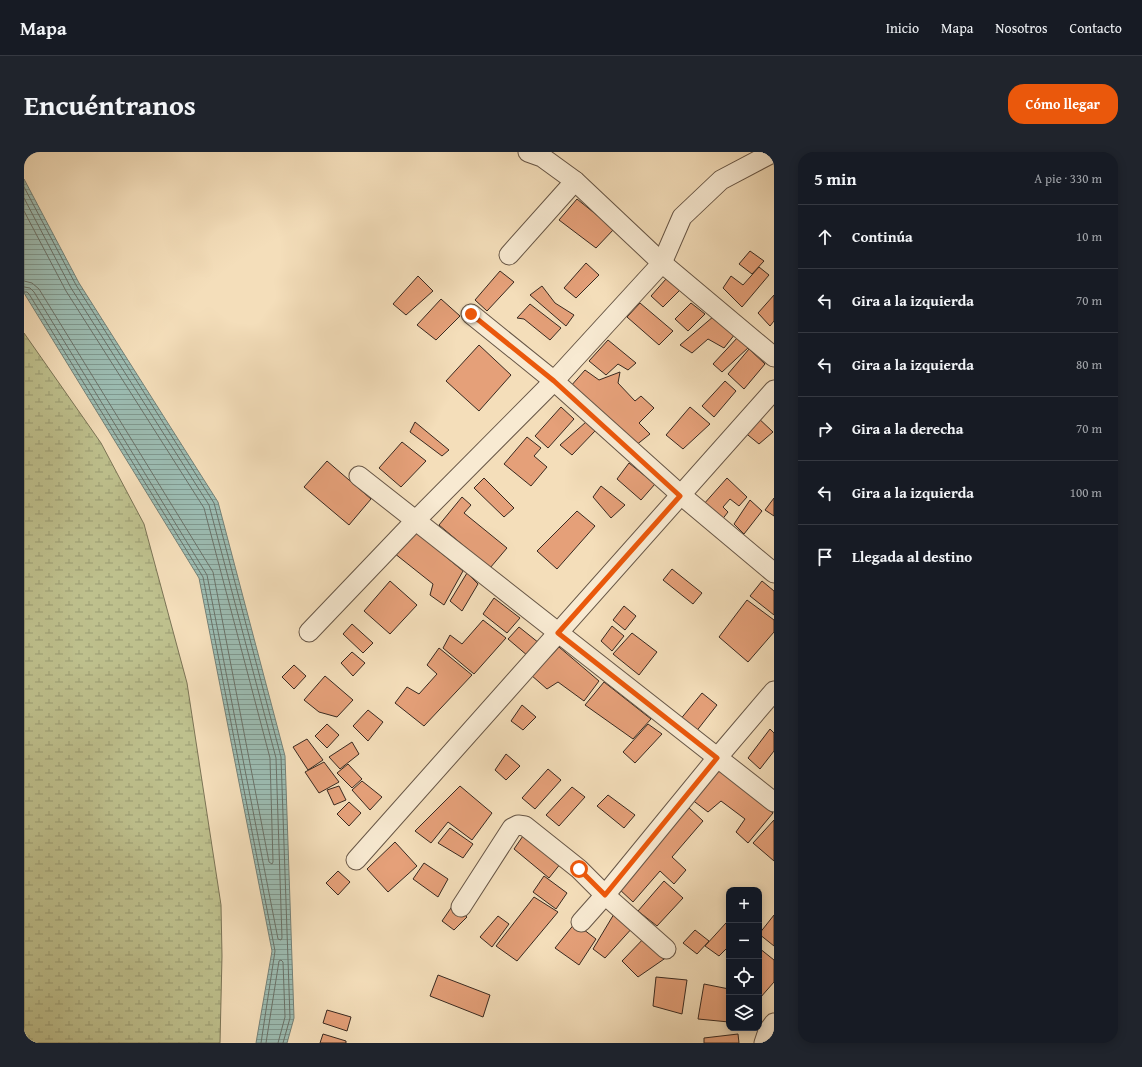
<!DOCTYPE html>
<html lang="es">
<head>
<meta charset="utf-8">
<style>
	:root { --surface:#171b24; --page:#20242c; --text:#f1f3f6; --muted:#9ea1a6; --line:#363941; --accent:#ea580c }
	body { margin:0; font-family:"Gentium Book Plus",serif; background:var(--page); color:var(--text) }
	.controls { position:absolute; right:12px; bottom:12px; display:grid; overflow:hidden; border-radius:8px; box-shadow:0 2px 10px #0003 }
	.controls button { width:36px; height:36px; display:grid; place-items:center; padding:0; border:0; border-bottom:1px solid var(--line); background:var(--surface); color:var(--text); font:20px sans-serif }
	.stop { position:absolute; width:12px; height:12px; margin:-9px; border:3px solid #ea580c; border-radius:50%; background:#fff }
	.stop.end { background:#ea580c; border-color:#fff; box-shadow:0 1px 4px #0008 }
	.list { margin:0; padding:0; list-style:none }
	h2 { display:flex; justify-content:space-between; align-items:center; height:52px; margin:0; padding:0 16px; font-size:17px }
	h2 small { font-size:13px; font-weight:400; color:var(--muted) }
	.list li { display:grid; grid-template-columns:26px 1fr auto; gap:12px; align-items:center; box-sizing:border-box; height:64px; padding:0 16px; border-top:1px solid var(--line) }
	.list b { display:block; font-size:15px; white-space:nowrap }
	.list em { font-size:13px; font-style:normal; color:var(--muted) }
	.icon { flex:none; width:22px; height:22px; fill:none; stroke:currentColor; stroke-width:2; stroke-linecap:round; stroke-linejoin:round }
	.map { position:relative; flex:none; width:750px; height:891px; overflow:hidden; border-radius:16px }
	header { display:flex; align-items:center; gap:24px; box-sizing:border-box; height:56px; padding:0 20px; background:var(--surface); border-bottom:1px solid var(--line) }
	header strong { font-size:19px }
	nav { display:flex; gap:22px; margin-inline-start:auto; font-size:14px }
	.intro { display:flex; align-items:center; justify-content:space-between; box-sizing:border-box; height:96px; padding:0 24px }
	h1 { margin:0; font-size:28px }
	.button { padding:10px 18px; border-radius:16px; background:var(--accent); color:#fff; font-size:14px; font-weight:700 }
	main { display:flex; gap:24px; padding:0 24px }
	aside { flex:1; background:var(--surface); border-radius:16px; box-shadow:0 2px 10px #0003 }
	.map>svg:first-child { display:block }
	.wetland { fill:url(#wetland-marsh); stroke:#7b7456 }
	.water { fill:url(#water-rules); stroke:#748178 }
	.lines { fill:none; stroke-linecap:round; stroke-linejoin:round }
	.shore { stroke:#6a7269; stroke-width:1 }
	.building { fill:#e5a079; stroke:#382920 }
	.street-casing { stroke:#675646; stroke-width:21 }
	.street { stroke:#f8ead2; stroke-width:19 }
	.route { stroke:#ea580c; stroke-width:5 }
</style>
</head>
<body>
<header>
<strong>Mapa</strong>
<nav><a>Inicio</a><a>Mapa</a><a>Nosotros</a><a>Contacto</a></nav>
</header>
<div class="intro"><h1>Encuéntranos</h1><a class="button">Cómo llegar</a></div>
<main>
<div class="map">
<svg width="750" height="891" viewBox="0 0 750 891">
	<defs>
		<pattern id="wetland-marsh" width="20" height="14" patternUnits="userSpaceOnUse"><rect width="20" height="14" fill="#bec08d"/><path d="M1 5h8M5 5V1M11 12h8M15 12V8" fill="none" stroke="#9b9c73"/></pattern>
		<pattern id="water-rules" width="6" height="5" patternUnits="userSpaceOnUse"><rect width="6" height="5" fill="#9cbcb2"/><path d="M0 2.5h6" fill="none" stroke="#809990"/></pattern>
	</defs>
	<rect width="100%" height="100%" fill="#f4deba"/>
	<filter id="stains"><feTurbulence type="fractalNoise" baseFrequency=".005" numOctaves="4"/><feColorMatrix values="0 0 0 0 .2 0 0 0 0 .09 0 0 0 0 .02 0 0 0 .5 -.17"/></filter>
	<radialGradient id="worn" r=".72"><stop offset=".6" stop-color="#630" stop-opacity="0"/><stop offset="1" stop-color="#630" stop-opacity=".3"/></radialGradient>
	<path class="wetland" d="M0,181l77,110 43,81 43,159 34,222 1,51 -2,87h-196z"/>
	<path class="water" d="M0,27l55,104 139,219 67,254 9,262 -7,25h-31l16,-92 -73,-373 -175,-285z"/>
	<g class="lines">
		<g class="shore">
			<path d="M0,35l52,98 138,218 67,254 9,261 -7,25"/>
			<path d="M0,46l47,90 138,217 67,253 6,180 -1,2 -3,-1 -71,-364 -173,-283 -4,-4 -6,-1"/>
			<path d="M0,59l42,80 138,217 66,250 3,104 -1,2 -3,-2 -56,-290 -174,-283 -7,-6 -8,-2"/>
			<path d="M0,140h3l2,2 174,283 72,374 -14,92"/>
			<path d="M242,891l13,-82 2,-1 2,2 2,55 -7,26"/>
		</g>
	</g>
	<g class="building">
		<path d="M553,47l37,30 -18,19 -37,-28z"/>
		<path d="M726,99l14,10 -12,13 -13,-10z"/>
		<path d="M562,111l13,12 -23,23 -12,-10z"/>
		<path d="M735,115l10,8 -27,32 -19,-19 8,-12 12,9z"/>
		<path d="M476,119l14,11 -27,29 -12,-11z"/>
		<path d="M394,124l15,15 -27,24 -13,-11z"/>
		<path d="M642,127l14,11 -17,17 -12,-11z"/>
		<path d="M518,134l13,17 19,12 -8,11 -36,-31z"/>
		<path d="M750,143v26l-4,5 -12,-13z"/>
		<path d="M417,147l19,17 -24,24 -19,-15z"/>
		<path d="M616,151l33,28 -14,14 -32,-28z"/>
		<path d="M667,151l14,11 -17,17 -13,-12z"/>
		<path d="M506,152l31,24 -11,12 -26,-21 -7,-1z"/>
		<path d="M690,164l21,18 -11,14 -16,-9 -16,14 -12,-8z"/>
		<path d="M714,185l11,10 -27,25 -9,-8z"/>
		<path d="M584,188l28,23 -8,7 -10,-6 -12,11 -17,-14z"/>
		<path d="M455,193l32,30 -32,36 -33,-30z"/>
		<path d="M725,197l16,15 -21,25 -16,-15z"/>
		<path d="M561,218l14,10 21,-8 -2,11 17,18 6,-5 13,12 -15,15 11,11 -15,12 -65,-59z"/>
		<path d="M701,229l11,10 -22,26 -12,-11z"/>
		<path d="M537,255l13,12 -26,29 -13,-12z"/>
		<path d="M666,255l20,17 -27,25 -17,-14z"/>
		<path d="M731,263l18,17 -14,12 -16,-13z"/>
		<path d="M391,270l34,28 -7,6 -32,-24z"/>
		<path d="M562,270l9,9 -23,24 -12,-10z"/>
		<path d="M503,285l14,11 -7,8 13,11 -16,19 -27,-22z"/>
		<path d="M378,290l24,19 -25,26 -22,-19z"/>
		<path d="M303,309l44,38 -22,26 -45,-38z"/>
		<path d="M605,311l26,21 -14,16 -24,-21z"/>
		<path d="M460,326l30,30 -10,9 -30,-29z"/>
		<path d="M703,326l20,19 -8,9 -9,-7 -7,8 5,5 -7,9 -18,-16z"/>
		<path d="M577,334l24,19 -14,13 -18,-21z"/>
		<path d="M438,345l9,8 -7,8 43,35 -17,20 -51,-43z"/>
		<path d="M750,346v18l-9,-6z"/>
		<path d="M726,348l12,11 -18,23 -10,-10z"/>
		<path d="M553,359l18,15 -38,43 -20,-18z"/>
		<path d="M387,376l52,43 -19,34 -14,-10 3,-11 -39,-31z"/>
		<path d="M648,417l30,24 -9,11 -30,-24z"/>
		<path d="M443,421l11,11 -16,27 -12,-10z"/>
		<path d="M366,429l27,24 -27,29 -26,-23z"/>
		<path d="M738,429l12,10v24l-24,-19z"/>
		<path d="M470,446l26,20 -13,15 -24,-19z"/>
		<path d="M723,448l27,20v12l-26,30 -29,-25z"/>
		<path d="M600,454l12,10 -11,14 -12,-10z"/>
		<path d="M459,468l23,18 -32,36 -31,-26 7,-13 12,9z"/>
		<path d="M328,472l21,19 -10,10 -20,-19z"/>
		<path d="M588,474l12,10 -12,15 -11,-10z"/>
		<path d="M495,475l20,16 -11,13 -20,-17z"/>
		<path d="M608,481l25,19 -18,23 -26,-21z"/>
		<path d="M535,495l40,34 -15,20 -26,-19 -11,7 -16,-14 15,-14z"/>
		<path d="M415,496l33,27 -48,51 -29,-23 12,-16 12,7 18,-20 -10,-9z"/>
		<path d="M328,500l13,11 -12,13 -12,-13z"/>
		<path d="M270,513l12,11 -12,13 -12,-12z"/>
		<path d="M301,524l28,24 -16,17 -18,-5 -15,-12z"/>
		<path d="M580,530l47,37 -18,20 -48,-34z"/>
		<path d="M678,541l15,12 -22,28 -16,-12z"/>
		<path d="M498,553l14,12 -13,13 -12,-9z"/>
		<path d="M344,558l15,12 -15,19 -15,-15z"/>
		<path d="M303,572l12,11 -12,13 -12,-12z"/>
		<path d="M624,572l14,10 -27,29 -12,-11z"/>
		<path d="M746,577l4,4v18l-14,18 -12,-11z"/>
		<path d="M283,587l16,21 -15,10 -15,-23z"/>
		<path d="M328,590l7,12 -19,15 -11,-12z"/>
		<path d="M482,602l14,12 -14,14 -11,-10z"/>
		<path d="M300,610l15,20 -20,11 -14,-21z"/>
		<path d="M324,612l14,15 -10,9 -15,-15z"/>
		<path d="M694,616l55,45 -25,30 -12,-11 9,-13 -24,-18 -13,11 -17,-13z"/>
		<path d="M524,617l13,11 -26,29 -13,-11z"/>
		<path d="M338,629l20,16 -12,13 -18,-20z"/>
		<path d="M315,634l7,14 -12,5 -7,-15z"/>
		<path d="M436,634l32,27 -20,27 -24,-18 -17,21 -16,-12z"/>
		<path d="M548,635l13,10 -26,29 -13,-11z"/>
		<path d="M584,643l27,20 -11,13 -27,-22z"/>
		<path d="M325,650l12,11 -12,13 -12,-12z"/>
		<path d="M665,656l14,13 -31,36 14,13 -12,14 -14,-13 -27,31 -15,-14z"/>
		<path d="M750,668v41l-21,-18z"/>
		<path d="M426,676l23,16 -10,14 -25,-15z"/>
		<path d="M501,681l36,30 -12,15 -35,-29z"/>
		<path d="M371,690l22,24 -29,26 -21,-23z"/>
		<path d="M400,711l24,16 -10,18 -25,-18z"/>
		<path d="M314,719l12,11 -12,13 -12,-12z"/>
		<path d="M520,724l23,17 -11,16 -23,-17z"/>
		<path d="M640,729l19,17 -26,28 -19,-15z"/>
		<path d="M510,745l24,15 -41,49 -21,-15z"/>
		<path d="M429,753l14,12 -13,13 -12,-9z"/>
		<path d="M593,757l17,17 -29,32 -12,-9z"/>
		<path d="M750,763v31l-15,-12z"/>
		<path d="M474,764l11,8 -17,23 -12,-10z"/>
		<path d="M551,771l21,16 -17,26 -24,-17z"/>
		<path d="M702,771l3,3v20l-10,10 -14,-10z"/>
		<path d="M671,778l14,11 -12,13 -14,-11z"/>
		<path d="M624,782l19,23 -29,20 -16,-16z"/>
		<path d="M735,796l15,12v22l-14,16z"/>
		<path d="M414,823l52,20 -7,22 -53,-21z"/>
		<path d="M632,825l31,3 -5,34 -29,-8z"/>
		<path d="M680,832l25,5v33l-31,-3z"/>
		<path d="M303,858l24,7 -4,14 -24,-8z"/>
		<path d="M299,882l23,7v2h-26z"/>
		<path d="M714,882l1,9h-35v-5z"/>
	</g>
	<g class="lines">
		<defs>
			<g id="street">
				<path d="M504,0l14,5 33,24 87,82 112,94"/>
				<path d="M485,103l66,-74"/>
				<path d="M447,162l83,67 127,114 93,78"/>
				<path d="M335,324l415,326"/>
				<path d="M285,480l106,-111 139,-140 108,-118 20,-46 39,-37 53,-28"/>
				<path d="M332,708l418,-470"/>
				<path d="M437,755l51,-79 6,-3 7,1 54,43 26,26 61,54"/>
				<path d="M557,770l24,-27 112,-137 57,-67"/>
				<path d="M740,891l4,-12 6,-8"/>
			</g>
		</defs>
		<use href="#street" class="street-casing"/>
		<use href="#street" class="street"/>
	</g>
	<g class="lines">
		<path class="route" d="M447,162l83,67 126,115 -122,137 159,125 -112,137 -26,-26"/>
	</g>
	<rect width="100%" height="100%" filter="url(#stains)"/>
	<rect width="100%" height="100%" fill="url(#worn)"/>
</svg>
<div class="controls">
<button>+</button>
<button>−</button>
<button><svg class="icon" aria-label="locate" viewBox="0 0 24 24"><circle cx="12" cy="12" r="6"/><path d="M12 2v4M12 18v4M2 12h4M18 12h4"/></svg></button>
<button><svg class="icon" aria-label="layers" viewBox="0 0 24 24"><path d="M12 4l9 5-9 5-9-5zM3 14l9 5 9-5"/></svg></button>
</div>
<div class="stop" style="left:555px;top:717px"></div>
<div class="stop end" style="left:447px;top:162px"></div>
</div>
<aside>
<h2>5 min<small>A pie · 330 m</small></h2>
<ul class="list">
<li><svg class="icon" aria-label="ahead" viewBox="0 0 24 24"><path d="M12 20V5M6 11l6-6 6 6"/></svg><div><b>Continúa</b></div><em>10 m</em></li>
<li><svg class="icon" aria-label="left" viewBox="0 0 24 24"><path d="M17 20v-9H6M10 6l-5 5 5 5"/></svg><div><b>Gira a la izquierda</b></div><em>70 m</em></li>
<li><svg class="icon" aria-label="left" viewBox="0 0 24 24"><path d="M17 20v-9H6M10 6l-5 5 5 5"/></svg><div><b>Gira a la izquierda</b></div><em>80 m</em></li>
<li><svg class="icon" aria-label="right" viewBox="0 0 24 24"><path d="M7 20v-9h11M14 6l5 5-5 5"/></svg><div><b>Gira a la derecha</b></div><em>70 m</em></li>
<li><svg class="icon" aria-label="left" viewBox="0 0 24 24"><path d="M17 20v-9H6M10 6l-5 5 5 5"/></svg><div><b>Gira a la izquierda</b></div><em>100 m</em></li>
<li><svg class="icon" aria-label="arrive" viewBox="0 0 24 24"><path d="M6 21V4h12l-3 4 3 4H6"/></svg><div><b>Llegada al destino</b></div></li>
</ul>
</aside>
</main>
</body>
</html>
